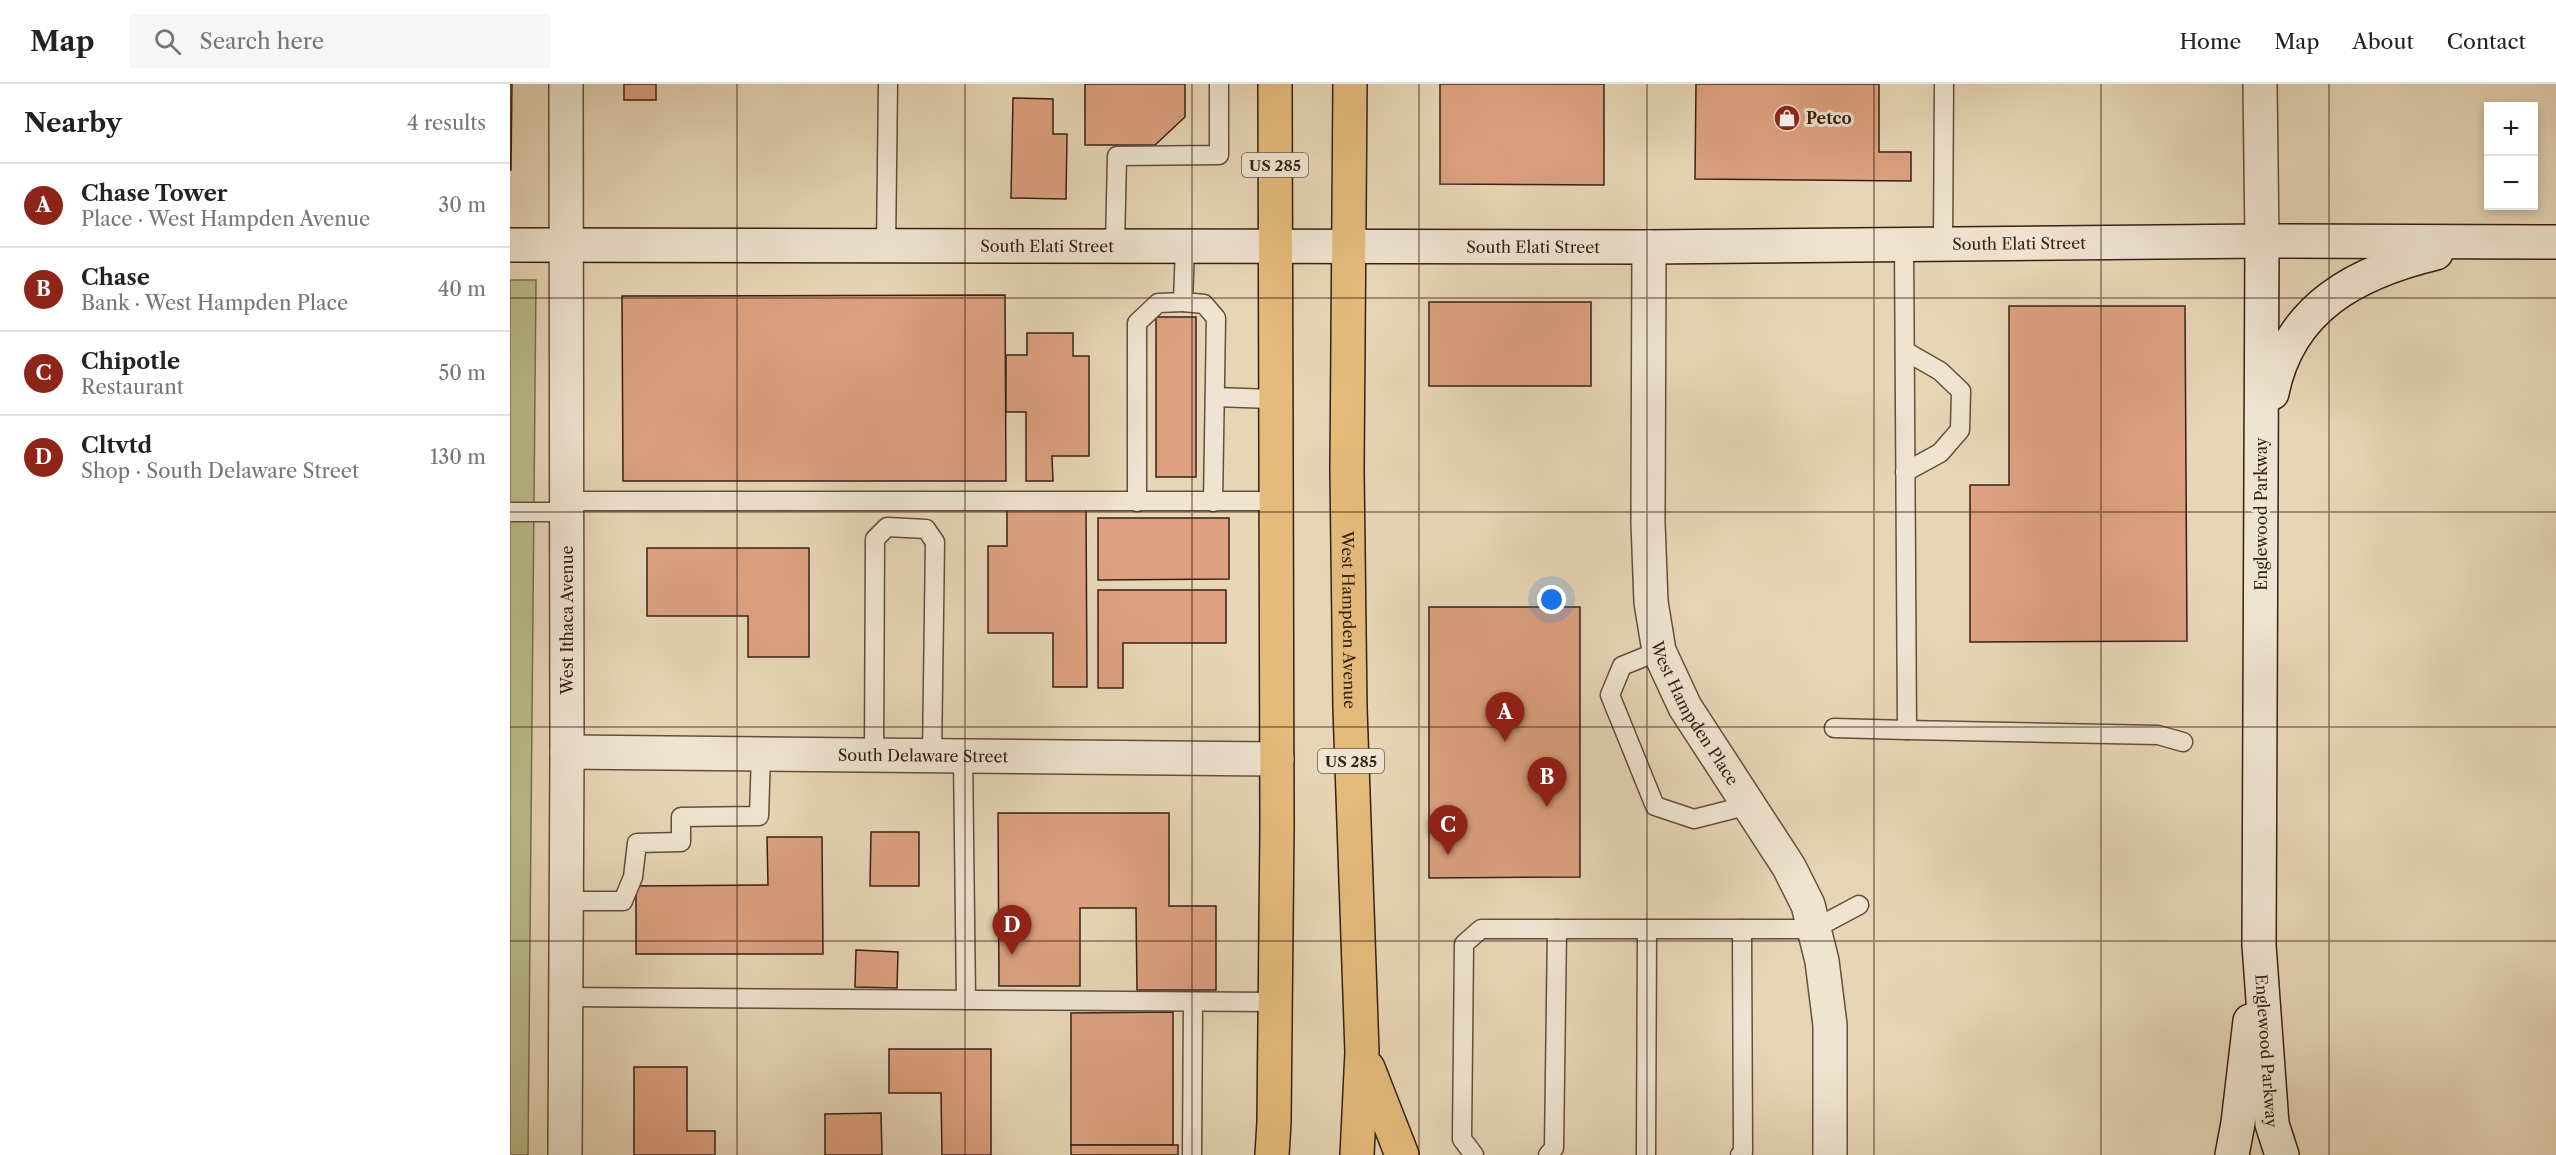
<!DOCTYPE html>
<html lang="en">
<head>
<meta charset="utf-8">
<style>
	:root { --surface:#fff; --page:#f6f6f6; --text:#222; --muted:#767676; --line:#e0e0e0; --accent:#8f2418 }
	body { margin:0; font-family:"Libre Caslon Text",serif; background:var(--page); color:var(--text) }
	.controls { position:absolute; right:18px; top:18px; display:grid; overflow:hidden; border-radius:0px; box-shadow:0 3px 9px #0003 }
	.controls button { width:54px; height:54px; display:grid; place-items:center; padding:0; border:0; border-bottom:2px solid var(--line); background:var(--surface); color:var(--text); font:30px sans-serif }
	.you { position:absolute; left:1042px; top:516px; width:21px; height:21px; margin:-15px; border:4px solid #fff; border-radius:50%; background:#1a73e8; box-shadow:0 0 0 9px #1a73e833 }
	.badge { display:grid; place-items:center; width:39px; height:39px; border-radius:50%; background:var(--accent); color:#fff; font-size:20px; font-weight:700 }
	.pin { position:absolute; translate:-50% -50px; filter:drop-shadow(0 2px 3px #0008) }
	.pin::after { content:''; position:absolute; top:32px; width:21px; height:18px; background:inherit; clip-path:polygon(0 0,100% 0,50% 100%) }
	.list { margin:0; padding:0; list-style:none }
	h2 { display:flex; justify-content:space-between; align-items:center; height:78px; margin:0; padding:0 24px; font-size:26px }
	h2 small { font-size:20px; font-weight:400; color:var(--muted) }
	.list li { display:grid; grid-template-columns:39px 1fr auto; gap:18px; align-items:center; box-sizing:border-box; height:84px; padding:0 24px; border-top:2px solid var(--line) }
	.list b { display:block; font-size:22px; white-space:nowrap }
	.list p { margin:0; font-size:20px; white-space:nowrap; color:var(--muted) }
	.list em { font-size:20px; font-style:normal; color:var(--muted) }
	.icon { flex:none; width:33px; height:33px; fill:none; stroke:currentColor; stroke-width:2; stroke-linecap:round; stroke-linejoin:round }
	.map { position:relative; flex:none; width:2046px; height:1071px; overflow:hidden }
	header { display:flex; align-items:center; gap:36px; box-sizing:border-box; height:84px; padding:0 30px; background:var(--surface); border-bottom:2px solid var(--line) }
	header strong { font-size:28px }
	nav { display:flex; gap:33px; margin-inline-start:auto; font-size:21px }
	.search { width:420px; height:54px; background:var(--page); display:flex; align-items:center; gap:15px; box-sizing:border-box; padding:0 21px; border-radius:0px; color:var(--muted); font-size:22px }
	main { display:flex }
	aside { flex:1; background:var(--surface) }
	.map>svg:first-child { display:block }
	.green { fill:#babd8b; stroke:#796e50; stroke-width:1.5 }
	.building { fill:#dda180; stroke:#382014; stroke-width:1.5 }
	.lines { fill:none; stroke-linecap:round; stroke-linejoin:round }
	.lane-casing { stroke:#644e3c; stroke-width:21 }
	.street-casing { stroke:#644e3c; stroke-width:36 }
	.secondary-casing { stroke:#382014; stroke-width:36 }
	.highway-casing { stroke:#382014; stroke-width:36 }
	.lane { stroke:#efe4d0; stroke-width:18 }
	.street { stroke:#efe4d0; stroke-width:33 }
	.secondary { stroke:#efe4d0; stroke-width:33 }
	.highway { stroke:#e4bb7b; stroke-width:33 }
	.grid { fill:none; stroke:#382014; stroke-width:1.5; stroke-opacity:0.55 }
	.labels { text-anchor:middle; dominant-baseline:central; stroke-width:6; stroke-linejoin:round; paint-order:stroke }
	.shield { fill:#efe4d0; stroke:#6f5b4c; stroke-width:1.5 }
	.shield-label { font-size:15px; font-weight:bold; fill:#382014 }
	.poi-label { font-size:16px; font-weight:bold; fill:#382014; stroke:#efe4d0; text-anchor:start }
	.street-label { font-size:16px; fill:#382014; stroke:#efe4d0 }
</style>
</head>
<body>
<header>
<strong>Map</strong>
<div class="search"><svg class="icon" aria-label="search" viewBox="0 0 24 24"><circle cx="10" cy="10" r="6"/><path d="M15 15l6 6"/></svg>Search here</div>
<nav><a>Home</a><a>Map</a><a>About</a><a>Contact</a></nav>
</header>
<main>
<aside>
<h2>Nearby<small>4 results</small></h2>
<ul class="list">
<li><span class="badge">A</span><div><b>Chase Tower</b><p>Place · West Hampden Avenue</p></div><em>30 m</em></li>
<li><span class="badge">B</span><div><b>Chase</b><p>Bank · West Hampden Place</p></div><em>40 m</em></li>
<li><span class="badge">C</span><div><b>Chipotle</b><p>Restaurant</p></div><em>50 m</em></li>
<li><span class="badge">D</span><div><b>Cltvtd</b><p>Shop · South Delaware Street</p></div><em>130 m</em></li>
</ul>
</aside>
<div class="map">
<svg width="2046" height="1071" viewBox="0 0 2046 1071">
	<rect width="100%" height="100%" fill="#e7d6b6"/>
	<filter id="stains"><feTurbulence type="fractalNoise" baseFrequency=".00333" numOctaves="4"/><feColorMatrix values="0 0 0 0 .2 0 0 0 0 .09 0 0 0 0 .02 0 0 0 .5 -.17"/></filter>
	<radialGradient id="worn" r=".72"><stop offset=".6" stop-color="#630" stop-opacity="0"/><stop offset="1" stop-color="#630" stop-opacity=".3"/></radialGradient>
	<path class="green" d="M0,196h26l-8,875h-18z"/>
	<g class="building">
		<path d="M0,0h2l-1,86h-1z"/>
		<rect x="114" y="0" width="32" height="16"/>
		<path d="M575,0h100v33l-30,28h-70z"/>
		<path d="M930,0h164v101l-164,-1z"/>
		<path d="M1186,0h183v68h32v29l-216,-2z"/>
		<path d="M503,14l40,1v35h14l-1,65 -55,-1z"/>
		<path d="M495,211l1,186h-383l-1,-185z"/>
		<rect x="919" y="218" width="162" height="84"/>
		<path d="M1499,222h176l2,335 -217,1v-157h39z"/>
		<rect x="646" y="233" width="40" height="160"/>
		<path d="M517,249h46v23h16v100h-37l1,25h-27v-69h-20v-57h21z"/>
		<path d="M497,424h79l1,179h-34v-54h-65v-87h19z"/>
		<path d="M588,434h131v61l-131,1z"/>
		<path d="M137,464h162v109h-61v-41h-101z"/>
		<path d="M588,506h128v53h-103v45h-25z"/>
		<path d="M919,523h151v270l-151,1z"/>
		<path d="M488,729h171v93h47v84h-79l-1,-82h-56v78h-81z"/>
		<path d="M361,748h48v54h-49z"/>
		<path d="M257,753h55l1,117h-187v-68l132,-1z"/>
		<path d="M346,866l42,2 -1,36 -42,-1z"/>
		<path d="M663,928v133h-102v-132z"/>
		<path d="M379,965h102v106h-49l-1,-62h-52z"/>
		<path d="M124,983h53v64h28v24h-81z"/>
		<path d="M371,1029l1,42h-57v-41z"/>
		<rect x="561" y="1061" width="107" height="10"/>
	</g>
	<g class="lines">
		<defs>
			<g id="lane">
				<path d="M1433,160l1,-160"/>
				<path d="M1394,161l3,485 251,5 25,7"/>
				<path d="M605,162l2,-90 102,-1v-71"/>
				<path d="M376,163l2,-163"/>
				<path d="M673,218l21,2 12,14 -3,184"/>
				<path d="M1395,267l35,20 21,20 -1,39 -20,23 -35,19"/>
				<path d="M705,313l60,2"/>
				<path d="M57,417h709"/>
				<path d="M627,418v-179l21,-20 25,-1 2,-56"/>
				<path d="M0,428h57"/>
				<path d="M1149,567l-37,15 -12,29 45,111 39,13 55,-14"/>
				<path d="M1324,644l73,2"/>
				<path d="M364,671l1,-216 12,-12 39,2 9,13 -3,214"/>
				<path d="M453,672l3,244"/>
				<path d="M56,817h57l10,-24 4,-34 44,-1v-25l78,-1 2,-62"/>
				<path d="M55,913l711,5"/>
				<path d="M682,1071l1,-153"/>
				<path d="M964,1071l-12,-16 2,-195 17,-15h333l45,-24"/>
				<path d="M1038,1071l6,-7 3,-219"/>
				<path d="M1136,1071l1,-226"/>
				<path d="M1230,1071l3,-3 -1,-223"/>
			</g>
			<g id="street">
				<path d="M1750,0l2,157"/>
				<path id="s1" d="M1139,163l-1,276 3,79 8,49 26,56 104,160 19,38 14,56 8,64v130"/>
				<path id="s2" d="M57,668l710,7"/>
				<path d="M55,1071l2,-403 -1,-668"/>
			</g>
			<g id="secondary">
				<path id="s3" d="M1752,157l-3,704 13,179 10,31"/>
				<path id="s4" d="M0,161l1139,2 613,-6 294,1"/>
				<path d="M1762,309c17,-86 85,-121 164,-140"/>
				<path d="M1722,1071l6,-32 12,-102"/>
			</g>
			<g id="highway">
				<path id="s5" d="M840,0l-3,386 3,238 12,344 -5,103"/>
				<path d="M858,984l34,87"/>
				<path d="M762,1071l2,-33 3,-295 -2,-743"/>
			</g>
		</defs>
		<use href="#lane" class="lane-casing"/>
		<use href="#street" class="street-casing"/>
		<use href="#secondary" class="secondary-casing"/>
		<use href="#highway" class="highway-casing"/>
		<use href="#lane" class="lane"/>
		<use href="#street" class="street"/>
		<use href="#secondary" class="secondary"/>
		<use href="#highway" class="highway"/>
	</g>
	<path class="grid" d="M227,0v1071M455,0v1071M682,0v1071M909,0v1071M1137,0v1071M1364,0v1071M1591,0v1071M1819,0v1071M0,214h2046M0,428h2046M0,643h2046M0,857h2046"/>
	<defs>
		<symbol id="shop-disc" viewBox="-11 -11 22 22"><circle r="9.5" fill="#8f2418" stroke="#efe4d0"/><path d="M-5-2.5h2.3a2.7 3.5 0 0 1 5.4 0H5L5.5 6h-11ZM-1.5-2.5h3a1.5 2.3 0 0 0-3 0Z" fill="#fff"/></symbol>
	</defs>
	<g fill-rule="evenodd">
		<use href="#shop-disc" x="1262" y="19" width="30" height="30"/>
	</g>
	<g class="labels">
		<g class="shield">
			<rect x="732" y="69" width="66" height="24" rx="4.5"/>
			<rect x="808" y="665" width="66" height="24" rx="4.5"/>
		</g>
		<g class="shield-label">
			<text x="765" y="81">US 285</text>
			<text x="841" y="677">US 285</text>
		</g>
		<g class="poi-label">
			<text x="1296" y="34">Petco</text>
		</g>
		<g class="street-label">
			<text stroke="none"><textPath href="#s4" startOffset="1509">South Elati Street</textPath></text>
			<text stroke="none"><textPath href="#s4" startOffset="537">South Elati Street</textPath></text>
			<text stroke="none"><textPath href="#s4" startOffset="1023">South Elati Street</textPath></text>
			<text transform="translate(1751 430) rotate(-90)">Englewood Parkway</text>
			<text transform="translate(57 536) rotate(-90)">West Ithaca Avenue</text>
			<text stroke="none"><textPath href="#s5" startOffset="536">West Hampden Avenue</textPath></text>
			<text stroke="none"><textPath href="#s1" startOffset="476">West Hampden Place</textPath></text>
			<text stroke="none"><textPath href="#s2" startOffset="356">South Delaware Street</textPath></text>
			<text stroke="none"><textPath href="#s3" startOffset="810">Englewood Parkway</textPath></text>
		</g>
	</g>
	<rect width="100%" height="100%" filter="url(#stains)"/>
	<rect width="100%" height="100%" fill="url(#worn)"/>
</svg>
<div class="controls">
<button>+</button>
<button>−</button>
</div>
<div class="you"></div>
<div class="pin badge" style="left:995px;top:658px">A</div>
<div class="pin badge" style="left:1037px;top:723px">B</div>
<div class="pin badge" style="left:938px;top:771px">C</div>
<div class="pin badge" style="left:502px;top:871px">D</div>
</div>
</main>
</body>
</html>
